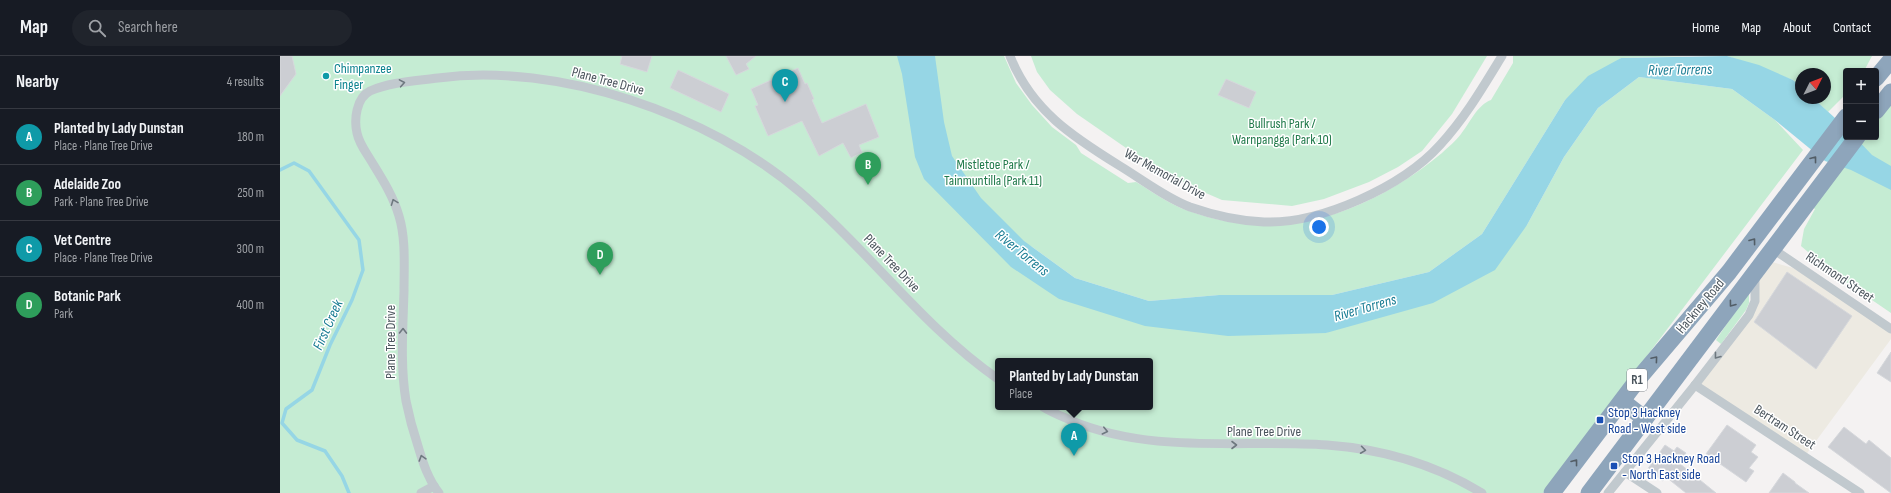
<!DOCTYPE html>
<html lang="en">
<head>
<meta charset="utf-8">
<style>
	:root { --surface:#171b24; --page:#20242c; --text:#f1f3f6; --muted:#9ea1a6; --line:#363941; --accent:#2b79d4 }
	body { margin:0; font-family:"Sofia Sans Condensed",sans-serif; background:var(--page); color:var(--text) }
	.controls { position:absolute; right:12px; top:12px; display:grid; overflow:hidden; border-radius:4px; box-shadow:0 2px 6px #0003 }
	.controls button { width:36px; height:36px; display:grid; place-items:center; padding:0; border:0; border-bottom:1px solid var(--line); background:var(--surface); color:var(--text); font:20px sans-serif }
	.compass { position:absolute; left:1515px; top:12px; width:36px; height:36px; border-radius:50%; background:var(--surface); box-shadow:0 2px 6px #0003; rotate:48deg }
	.you { position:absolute; left:1039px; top:171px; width:14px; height:14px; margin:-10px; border:3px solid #fff; border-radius:50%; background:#1a73e8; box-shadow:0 0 0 6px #1a73e833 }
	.badge { display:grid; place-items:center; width:26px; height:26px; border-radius:50%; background:var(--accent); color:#fff; font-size:13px; font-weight:700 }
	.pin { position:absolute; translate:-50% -33px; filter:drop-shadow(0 1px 2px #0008) }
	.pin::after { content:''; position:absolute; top:21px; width:14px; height:12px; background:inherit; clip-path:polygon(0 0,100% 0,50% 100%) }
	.popup { position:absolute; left:715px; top:302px; width:158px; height:52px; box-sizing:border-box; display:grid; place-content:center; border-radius:4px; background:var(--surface); filter:drop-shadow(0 1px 3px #0005); font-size:13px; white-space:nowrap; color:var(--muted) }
	.popup b { font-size:15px; color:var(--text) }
	.popup::after { content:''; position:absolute; left:50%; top:100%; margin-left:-8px; border:8px solid transparent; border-top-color:var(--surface) }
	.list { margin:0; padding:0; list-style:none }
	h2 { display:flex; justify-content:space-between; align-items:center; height:52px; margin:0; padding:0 16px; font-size:17px }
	h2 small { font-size:13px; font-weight:400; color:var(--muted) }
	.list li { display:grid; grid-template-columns:26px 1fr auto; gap:12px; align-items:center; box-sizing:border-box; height:56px; padding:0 16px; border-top:1px solid var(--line) }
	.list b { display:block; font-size:15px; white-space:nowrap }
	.list p { margin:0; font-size:13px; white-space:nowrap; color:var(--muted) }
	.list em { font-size:13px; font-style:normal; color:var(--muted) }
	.icon { flex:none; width:22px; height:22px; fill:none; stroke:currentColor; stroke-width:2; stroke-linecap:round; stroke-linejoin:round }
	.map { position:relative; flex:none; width:1611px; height:437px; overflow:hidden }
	header { display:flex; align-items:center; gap:24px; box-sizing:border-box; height:56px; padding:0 20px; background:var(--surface); border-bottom:1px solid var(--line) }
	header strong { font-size:19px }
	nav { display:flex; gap:22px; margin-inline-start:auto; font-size:14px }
	.search { width:280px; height:36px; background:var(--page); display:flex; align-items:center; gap:10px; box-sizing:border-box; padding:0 14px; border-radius:22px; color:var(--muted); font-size:15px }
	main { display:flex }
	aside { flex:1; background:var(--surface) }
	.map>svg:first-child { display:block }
	.commercial { fill:#edeae2 }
	.green { fill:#c5ecd3; fill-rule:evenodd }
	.water { fill:#96d6e5 }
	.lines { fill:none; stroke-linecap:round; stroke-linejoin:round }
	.stream { stroke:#96d6e5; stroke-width:3.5 }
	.building { fill:#ccced3; stroke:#d6d8dc }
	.street { stroke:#c1c9ce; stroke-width:9 }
	.highway { stroke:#8ea5bb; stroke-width:17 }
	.oneway { stroke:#6e787f }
	.oneway2 { stroke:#525d66 }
	.culture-dot { fill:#0f9aa8; stroke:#fff; stroke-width:1.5 }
	.transit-dot { fill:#1a4fb4; stroke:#fff; stroke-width:1.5 }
	.labels { text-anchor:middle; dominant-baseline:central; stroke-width:3; stroke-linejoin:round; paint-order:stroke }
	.shield { fill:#fff; stroke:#81888e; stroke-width:1 }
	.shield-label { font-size:13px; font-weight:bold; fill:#4b555d }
	.culture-label { font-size:14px; fill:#0d838f; stroke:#fff; text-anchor:start }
	.street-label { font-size:14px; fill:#4b555d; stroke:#fff }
	.park-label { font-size:14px; fill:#217a4b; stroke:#fff }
	.transit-label { font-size:14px; fill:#164399; stroke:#fff; text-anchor:start }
	.water-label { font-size:15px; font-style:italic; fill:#197c93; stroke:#fff }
</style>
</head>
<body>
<header>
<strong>Map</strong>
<div class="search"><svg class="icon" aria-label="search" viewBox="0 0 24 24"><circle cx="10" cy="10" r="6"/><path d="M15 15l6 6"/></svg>Search here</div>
<nav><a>Home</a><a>Map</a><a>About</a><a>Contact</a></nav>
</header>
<main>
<aside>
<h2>Nearby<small>4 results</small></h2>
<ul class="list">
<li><span class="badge" style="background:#0f9aa8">A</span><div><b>Planted by Lady Dunstan</b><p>Place · Plane Tree Drive</p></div><em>180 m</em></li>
<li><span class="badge" style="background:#2e9e5b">B</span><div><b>Adelaide Zoo</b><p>Park · Plane Tree Drive</p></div><em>250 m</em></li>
<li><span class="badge" style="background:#0f9aa8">C</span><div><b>Vet Centre</b><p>Place · Plane Tree Drive</p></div><em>300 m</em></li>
<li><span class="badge" style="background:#2e9e5b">D</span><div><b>Botanic Park</b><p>Park</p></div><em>400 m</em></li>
</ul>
</aside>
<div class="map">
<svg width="1611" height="437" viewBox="0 0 1611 437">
	<rect width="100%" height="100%" fill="#f4f2f2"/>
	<path class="commercial" d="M1485,204l28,8 64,38 34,23v10l-86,117 -110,-71 54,-70 6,-42z"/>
	<g class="green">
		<path d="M0,0h724l12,27 16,22 20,22 24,18 5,8 47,30 8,-1c17,10 34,23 53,29 93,34 180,2 253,-58 6,-6 14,-12 19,-19 9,-11 16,-29 30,-34l22,-37v-7h176l-68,2 -56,42 -83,134 -53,38 -97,23h-113l-70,6 -74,-23 -44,-32 28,53 267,34 201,-108 37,-68 34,-49 41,-31 93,12 43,31 28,30 -260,343h-1263zM718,305h152v46h-152z"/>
		<path d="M751,0h456l-35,58 -30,37 -24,16 -29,15 -45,17 -32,7 -70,-6 -30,-13 -50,-28 -65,-45 -27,-24 -13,-18z"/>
		<path d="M1447,0h145l-8,15h-18v23l-18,18 -15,-14h12v-24h-24v13l-8,-7z"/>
		<path d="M1611,36v221l-57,-39 -33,-28 3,-17 11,-20 -8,-6 50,-66h19v-26z"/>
		<path d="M1469,237v10l-3,7 -25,34 -5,-4 10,-15z"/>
	</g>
	<path class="water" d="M617,0h38l9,66 8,34 29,42 43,43 51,37 74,23 70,-6h113l97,-23 53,-38 83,-134 23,-24 33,-18 106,-2 32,9 34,15 8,7v11h12l33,30v9h9l17,18 19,11v24l-40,-20 -26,-9 -50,-41 -43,-31 -93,-12 -41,31 -34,49 -37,68 -32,45 -62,33 -107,30 -98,3 -83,-10 -86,-27 -48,-32 -87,-88 -9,-22 -13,-83z"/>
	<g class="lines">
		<path class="stream" d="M0,114l14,-7 15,8 50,69 4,30 -11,30 -22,45 -18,45 -26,19 -4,14 15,17 28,11 17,25 7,17"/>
	</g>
	<g class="building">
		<path d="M0,0h12l4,18 -16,22z"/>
		<path d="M342,0h30l-5,16 -27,-8z"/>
		<path d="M446,0h30l-10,8 3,5 -13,6z"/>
		<path d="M518,12l7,16 2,-1 7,16 -2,1 10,23 44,-19 13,33 -20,8 3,7 -11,6 -8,-15 -24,13 -17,-35 -34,15 -13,-30 3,-1 -7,-16z"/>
		<path d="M398,14l51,24 -8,18 -51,-24z"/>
		<path d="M946,23l30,13 -7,16 -31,-13z"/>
		<path d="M1507,216l65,44 -36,53 -62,-47z"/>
		<path d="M1611,296v30l-14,-9z"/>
		<path d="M1447,369l29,20 -5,7 7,5 -9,11 5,3 -8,11 -40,-28z"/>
		<path d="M1564,371l22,17 3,-4 22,18v35l-63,-46z"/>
		<path d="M1385,389l9,6 3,-4 9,6 -7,10 37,30h-30l-20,-16 -3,4 -16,-11z"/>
		<path d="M1503,417l12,9v1l14,10h-40z"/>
	</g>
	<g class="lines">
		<g class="street">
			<path d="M730,0c21,54 63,81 110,110 23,14 46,32 70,41 23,8 49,14 74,15 56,2 138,-35 176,-77 25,-27 43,-58 62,-89"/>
			<path d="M1493,193l118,80"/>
			<path d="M1415,329l165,108"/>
			<path d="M763,351c8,5 18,9 27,13 82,35 171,19 257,25 55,4 109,20 155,48"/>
			<path d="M1345,416l32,21"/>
			<path d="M141,437l13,-7"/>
			<path d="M159,437c-11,-14 -16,-30 -21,-47 -5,-15 -9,-30 -12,-45 -6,-36 -3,-74 -2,-110 0,-25 2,-52 -5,-75 -6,-21 -18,-39 -29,-57 -5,-8 -11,-16 -13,-26 -3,-13 -1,-35 13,-42 20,-9 46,-10 68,-13 120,-16 271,36 362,114 69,59 123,135 198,187"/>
			<path d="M1328,437l87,-108 54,-70 6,-14v-27"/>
		</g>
		<g class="highway">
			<path d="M1596,22l15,-18"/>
			<path d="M1596,55l15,-19"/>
			<path d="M1342,345l23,18"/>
			<path d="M1272,437l87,-115 90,-106 117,-155"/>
			<path d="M1309,437l268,-356"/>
		</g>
	</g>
	<defs><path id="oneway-chevron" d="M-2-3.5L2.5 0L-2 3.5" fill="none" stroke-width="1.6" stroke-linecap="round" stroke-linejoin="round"/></defs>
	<g class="oneway">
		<use href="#oneway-chevron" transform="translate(122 27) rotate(-10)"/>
		<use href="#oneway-chevron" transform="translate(114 146) rotate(-111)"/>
		<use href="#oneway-chevron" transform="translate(123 275) rotate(-89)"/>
		<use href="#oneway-chevron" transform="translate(1437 300) rotate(128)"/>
		<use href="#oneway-chevron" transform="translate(825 375) rotate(13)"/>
		<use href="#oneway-chevron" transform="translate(954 389)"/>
		<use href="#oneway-chevron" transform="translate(1083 394) rotate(8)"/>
		<use href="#oneway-chevron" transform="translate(142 402) rotate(-107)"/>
	</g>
	<g class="oneway2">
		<use href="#oneway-chevron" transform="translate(1534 103) rotate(-52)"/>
		<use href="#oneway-chevron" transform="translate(1473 185) rotate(-53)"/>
		<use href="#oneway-chevron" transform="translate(1452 248) rotate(127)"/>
		<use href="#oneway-chevron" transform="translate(1375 303) rotate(-50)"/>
		<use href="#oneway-chevron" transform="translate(1295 406) rotate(-52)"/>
	</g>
	<circle class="culture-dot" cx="46" cy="20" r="4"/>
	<g class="transit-dot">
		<rect x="1316" y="360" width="8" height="8" rx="2"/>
		<rect x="1330" y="406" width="8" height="8" rx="2"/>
	</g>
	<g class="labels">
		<rect class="shield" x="1347" y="313" width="20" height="22" rx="3"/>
		<g class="shield-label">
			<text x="1357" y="324">R1</text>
		</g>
		<g class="culture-label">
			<text x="54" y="12">Chimpanzee<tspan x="54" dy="16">Finger</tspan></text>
		</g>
		<g class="street-label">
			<text transform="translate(328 25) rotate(15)">Plane Tree Drive</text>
			<text transform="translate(885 118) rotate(29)">War Memorial Drive</text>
			<text transform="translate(612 207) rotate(46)">Plane Tree Drive</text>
			<text transform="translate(1560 221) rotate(34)">Richmond Street</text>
			<text transform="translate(1420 250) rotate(-50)">Hackney Road</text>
			<text transform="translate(110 286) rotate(-90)">Plane Tree Drive</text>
			<text transform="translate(1505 371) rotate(33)">Bertram Street</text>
			<text x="984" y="375">Plane Tree Drive</text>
		</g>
		<g class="park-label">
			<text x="1002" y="67">Bullrush Park /<tspan x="1002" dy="16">Warnpangga (Park 10)</tspan></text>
			<text x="713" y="108">Mistletoe Park /<tspan x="713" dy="16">Tainmuntilla (Park 11)</tspan></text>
		</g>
		<g class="transit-label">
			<text x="1328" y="356">Stop 3 Hackney<tspan x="1328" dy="16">Road - West side</tspan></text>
			<text x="1342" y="402">Stop 3 Hackney Road<tspan x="1342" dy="16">- North East side</tspan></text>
		</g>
		<g class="water-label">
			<text transform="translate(1400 14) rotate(-1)">River Torrens</text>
			<text transform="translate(742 197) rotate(39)">River Torrens</text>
			<text transform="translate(1085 252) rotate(-16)">River Torrens</text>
			<text transform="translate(48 269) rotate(-66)">First Creek</text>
		</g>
	</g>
</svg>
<div class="controls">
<button>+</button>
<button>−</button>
</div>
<svg class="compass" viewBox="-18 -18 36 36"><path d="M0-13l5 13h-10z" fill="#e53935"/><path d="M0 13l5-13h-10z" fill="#9ea1a6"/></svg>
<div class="you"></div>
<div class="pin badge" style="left:794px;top:400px;background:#0f9aa8">A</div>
<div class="popup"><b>Planted by Lady Dunstan</b>Place</div>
<div class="pin badge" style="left:588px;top:129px;background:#2e9e5b">B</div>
<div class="pin badge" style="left:505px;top:46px;background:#0f9aa8">C</div>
<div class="pin badge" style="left:320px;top:219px;background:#2e9e5b">D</div>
</div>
</main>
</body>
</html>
